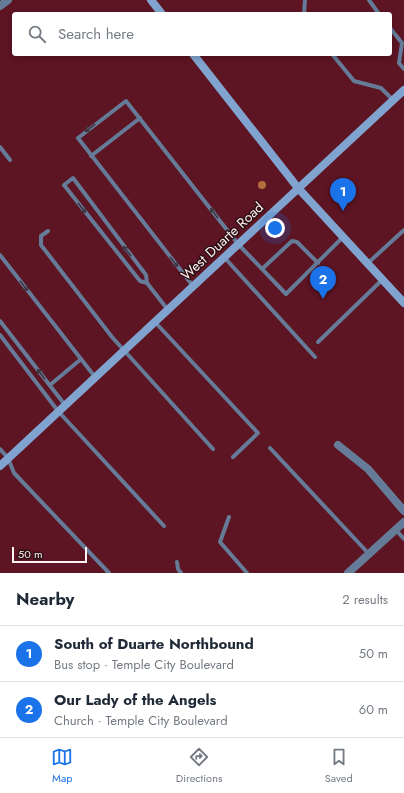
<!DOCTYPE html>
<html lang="en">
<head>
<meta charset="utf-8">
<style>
	:root { --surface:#fff; --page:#f6f6f7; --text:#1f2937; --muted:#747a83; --line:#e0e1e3; --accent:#1a73e8 }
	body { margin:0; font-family:Jost,sans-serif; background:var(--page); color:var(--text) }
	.scale { position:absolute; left:12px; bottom:10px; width:75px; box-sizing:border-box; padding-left:4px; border:2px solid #fbf2f2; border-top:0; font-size:11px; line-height:14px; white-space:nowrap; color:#fbf2f2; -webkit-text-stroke:3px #2f0f14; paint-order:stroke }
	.you { position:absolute; left:275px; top:228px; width:14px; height:14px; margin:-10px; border:3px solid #fff; border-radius:50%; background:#1a73e8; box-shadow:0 0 0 6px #1a73e833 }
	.badge { display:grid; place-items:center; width:26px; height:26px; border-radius:50%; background:var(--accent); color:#fff; font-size:13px; font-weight:700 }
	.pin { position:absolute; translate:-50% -33px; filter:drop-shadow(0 1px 2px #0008) }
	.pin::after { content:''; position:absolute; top:21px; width:14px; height:12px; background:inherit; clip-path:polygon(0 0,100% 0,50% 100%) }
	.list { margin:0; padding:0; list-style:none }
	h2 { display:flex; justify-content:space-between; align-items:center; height:52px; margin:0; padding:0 16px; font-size:17px }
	h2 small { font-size:13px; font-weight:400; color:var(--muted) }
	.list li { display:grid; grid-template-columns:26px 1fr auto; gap:12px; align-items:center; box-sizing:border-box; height:56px; padding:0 16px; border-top:1px solid var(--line) }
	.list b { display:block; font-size:15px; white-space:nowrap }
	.list p { margin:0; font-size:13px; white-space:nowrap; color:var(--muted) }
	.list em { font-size:13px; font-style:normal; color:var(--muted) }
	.icon { flex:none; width:22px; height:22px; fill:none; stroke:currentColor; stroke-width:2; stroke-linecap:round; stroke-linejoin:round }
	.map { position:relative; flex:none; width:404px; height:573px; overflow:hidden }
	.search { position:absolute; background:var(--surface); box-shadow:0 2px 6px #0003; left:12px; right:12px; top:12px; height:44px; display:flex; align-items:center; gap:10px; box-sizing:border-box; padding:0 14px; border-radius:4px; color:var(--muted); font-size:15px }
	.sheet { height:164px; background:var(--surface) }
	nav { display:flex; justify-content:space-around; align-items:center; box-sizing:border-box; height:56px; border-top:1px solid var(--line); background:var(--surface); font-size:11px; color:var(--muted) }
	nav a { display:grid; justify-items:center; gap:2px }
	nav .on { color:var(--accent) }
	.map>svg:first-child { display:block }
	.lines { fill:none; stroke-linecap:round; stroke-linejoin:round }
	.service { stroke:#657b97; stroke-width:4 }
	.minor { stroke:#657b97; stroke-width:8 }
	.tertiary { stroke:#657b97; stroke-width:8 }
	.secondary { stroke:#80a4cf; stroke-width:8 }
	.tree { fill:#b36d3b }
	.oneway { stroke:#423542 }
	.labels { text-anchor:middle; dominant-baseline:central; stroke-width:3; stroke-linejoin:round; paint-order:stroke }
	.street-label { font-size:14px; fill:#fbf2f2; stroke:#2f0f14 }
</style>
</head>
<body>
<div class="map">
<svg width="404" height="573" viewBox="0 0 404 573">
	<rect width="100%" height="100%" fill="#5d1423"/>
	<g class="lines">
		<g class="service">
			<path d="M369,0l10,14"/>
			<path d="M304,14l1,-14"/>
			<path d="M390,28l12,15 -3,20 5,6"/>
			<path d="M332,54l22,27 27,7 12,12"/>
			<path d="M0,147l10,13"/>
			<path d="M91,156l49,-38"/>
			<path d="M48,231l-7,5v9l71,92 101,112"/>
			<path d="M0,255l95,122"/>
			<path d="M224,257l91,100"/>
			<path d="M368,263l36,-33"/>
			<path d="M262,269l30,-28 5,1 21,21"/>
			<path d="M147,283l-1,-8 -73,-97 -9,7 76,96 7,2 21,27"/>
			<path d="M193,286l-115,-148 48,-37 112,143 48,50 57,-57"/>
			<path d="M0,321l65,84"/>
			<path d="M155,322l103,111 -25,24"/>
			<path d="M0,335l58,76 106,115"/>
			<path d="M318,342l64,-62"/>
			<path d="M50,385l31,-26"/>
			<path d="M270,448l99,106"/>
			<path d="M0,449l8,9 6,15 95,100"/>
			<path d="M229,517l-9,25 27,31"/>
			<path d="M396,530l8,9"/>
			<path d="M177,562l1,7 3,4"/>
		</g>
		<g class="minor">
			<path d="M0,6l8,-6"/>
			<path d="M338,445l30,24 36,42"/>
		</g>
		<path class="tertiary" d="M348,573l56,-51"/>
		<g class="secondary">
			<path d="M151,0l11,14"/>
			<path d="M193,54l105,134 106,115"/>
			<path d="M0,466l404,-376"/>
		</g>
	</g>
	<circle class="tree" cx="262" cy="185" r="4"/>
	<defs><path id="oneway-shaft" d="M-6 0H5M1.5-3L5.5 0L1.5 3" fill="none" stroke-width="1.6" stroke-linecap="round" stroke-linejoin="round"/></defs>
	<g class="oneway">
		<use href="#oneway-shaft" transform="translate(90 128) rotate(142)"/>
		<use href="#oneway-shaft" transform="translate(82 208) rotate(52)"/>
		<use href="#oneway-shaft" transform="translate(214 213) rotate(-128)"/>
		<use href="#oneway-shaft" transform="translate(127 251) rotate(-128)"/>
		<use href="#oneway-shaft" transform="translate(174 262) rotate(51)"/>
		<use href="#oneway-shaft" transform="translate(24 286) rotate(52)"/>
		<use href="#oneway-shaft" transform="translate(41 374) rotate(-128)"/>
	</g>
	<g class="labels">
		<g class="street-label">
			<text transform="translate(222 241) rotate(-43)">West Duarte Road</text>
		</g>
	</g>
</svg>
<div class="scale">50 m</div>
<div class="you"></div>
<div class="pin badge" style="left:343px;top:211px">1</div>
<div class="pin badge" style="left:323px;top:299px">2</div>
<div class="search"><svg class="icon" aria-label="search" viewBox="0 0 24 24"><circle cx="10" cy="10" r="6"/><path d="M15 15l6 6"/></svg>Search here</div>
</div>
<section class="sheet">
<h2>Nearby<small>2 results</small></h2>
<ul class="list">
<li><span class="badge">1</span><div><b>South of Duarte Northbound</b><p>Bus stop · Temple City Boulevard</p></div><em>50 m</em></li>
<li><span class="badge">2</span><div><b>Our Lady of the Angels</b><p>Church · Temple City Boulevard</p></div><em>60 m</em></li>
</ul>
</section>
<nav>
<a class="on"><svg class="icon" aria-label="map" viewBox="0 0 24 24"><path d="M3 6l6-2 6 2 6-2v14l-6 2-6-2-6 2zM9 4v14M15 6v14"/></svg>Map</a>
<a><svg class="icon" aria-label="directions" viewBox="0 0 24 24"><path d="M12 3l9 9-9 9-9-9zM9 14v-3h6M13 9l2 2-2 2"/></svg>Directions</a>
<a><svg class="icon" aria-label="saved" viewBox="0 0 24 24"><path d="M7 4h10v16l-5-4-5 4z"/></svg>Saved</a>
</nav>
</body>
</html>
